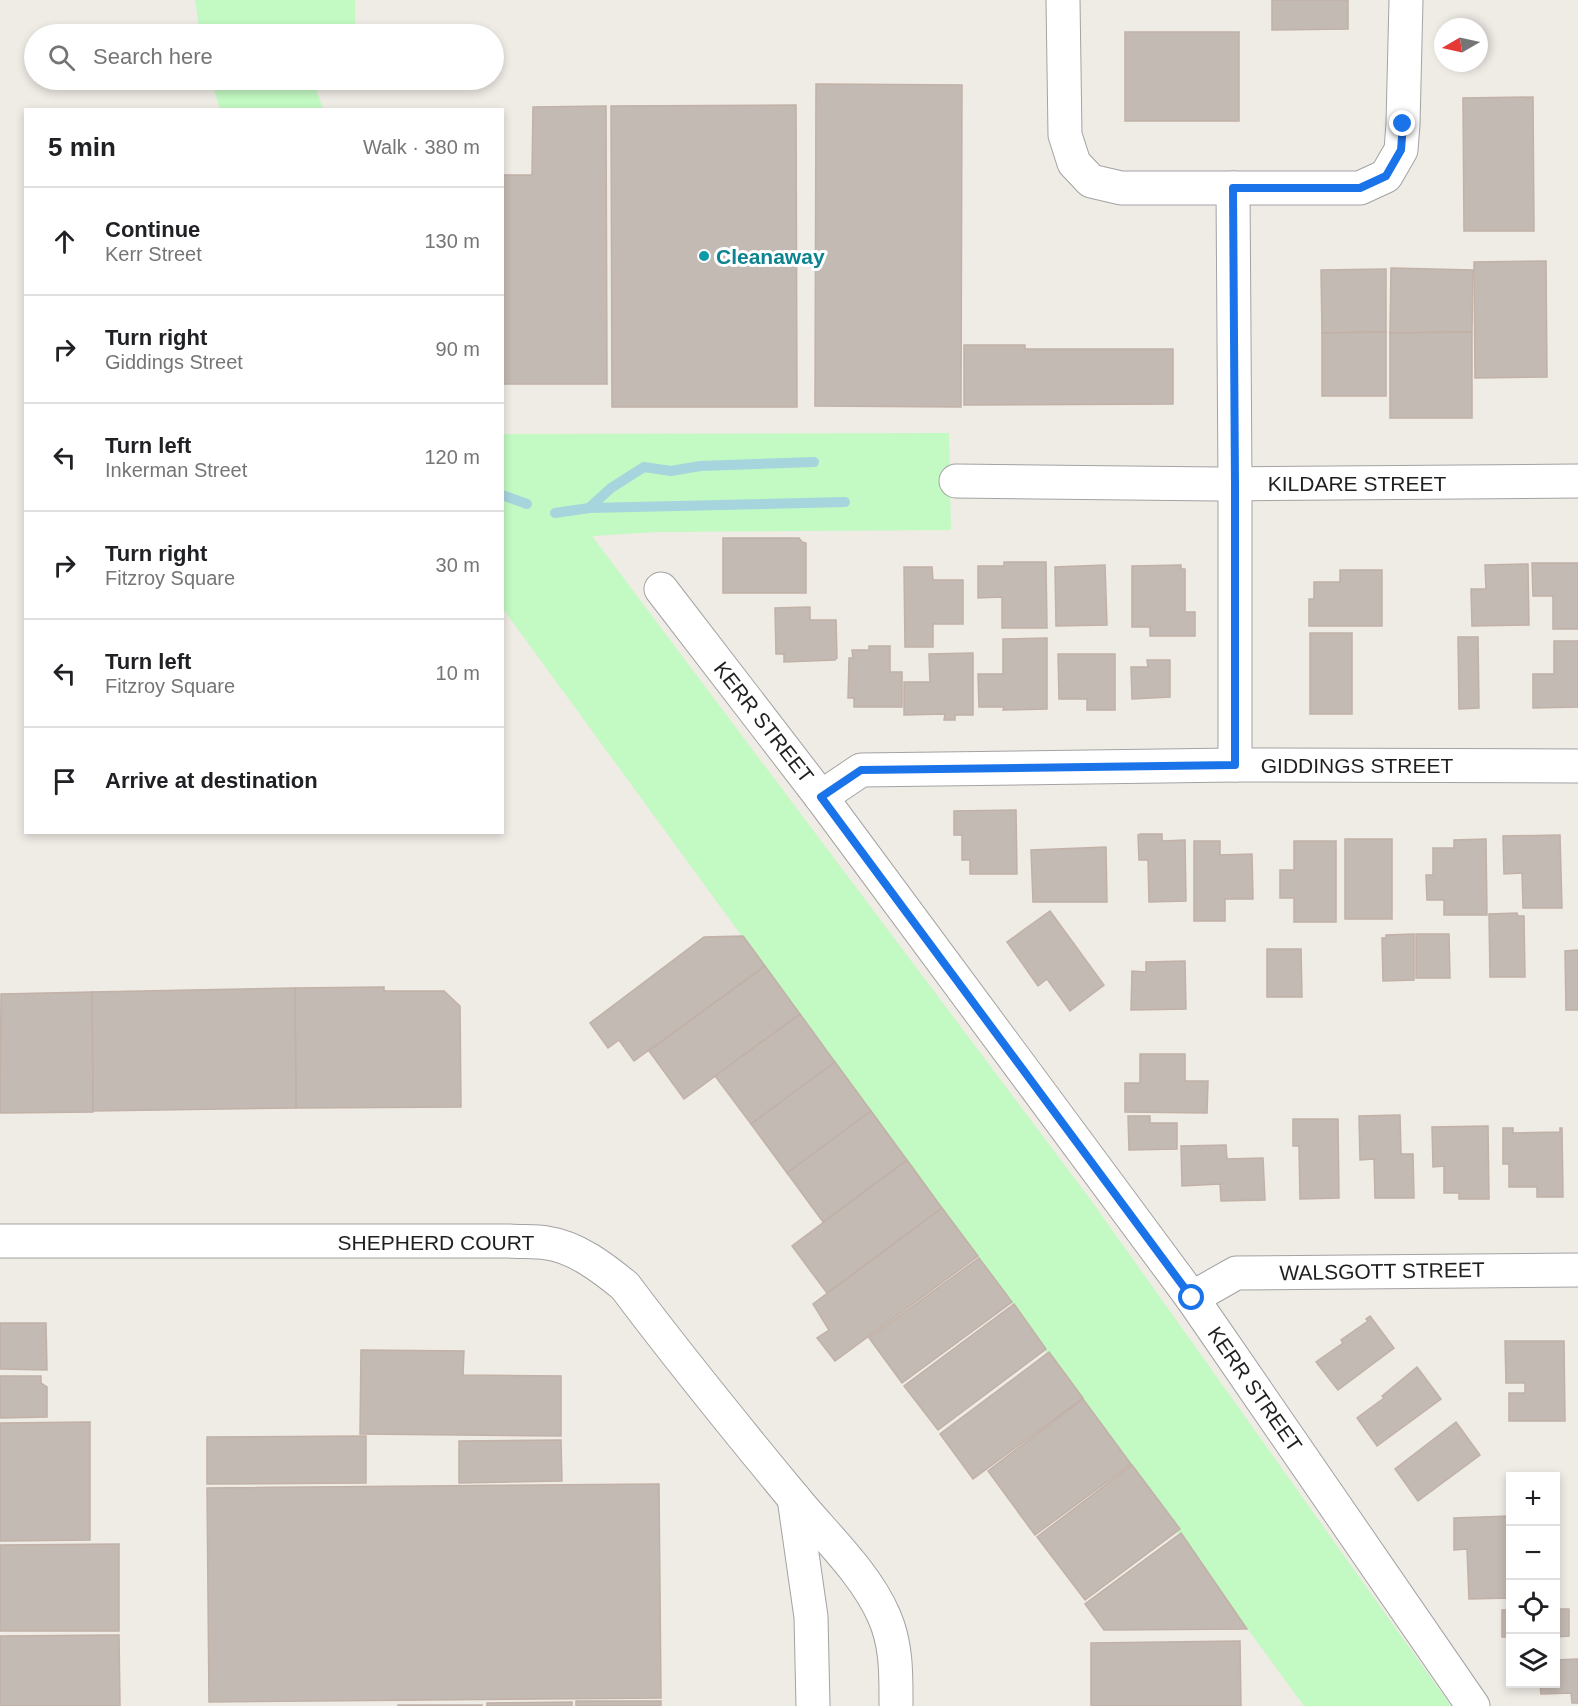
<!DOCTYPE html>
<html lang="en">
<head>
<meta charset="utf-8">
<style>
	:root { --surface:#fff; --page:#f2f2f2; --text:#202124; --muted:#757577; --line:#e0e0e0 }
	body { margin:0; font-family:Arial,sans-serif; background:var(--page); color:var(--text) }
	.controls { position:absolute; right:18px; bottom:18px; display:grid; overflow:hidden; border-radius:0px; box-shadow:0 3px 9px #0003 }
	.controls button { width:54px; height:54px; display:grid; place-items:center; padding:0; border:0; border-bottom:2px solid var(--line); background:var(--surface); color:var(--text); font:30px sans-serif }
	.compass { position:absolute; left:1434px; top:18px; width:54px; height:54px; border-radius:50%; background:var(--surface); box-shadow:0 3px 9px #0003; rotate:261deg }
	.stop { position:absolute; width:18px; height:18px; margin:-14px; border:4px solid #1a73e8; border-radius:50%; background:#fff }
	.stop.end { background:#1a73e8; border-color:#fff; box-shadow:0 2px 6px #0008 }
	.list { margin:0; padding:0; list-style:none }
	h2 { display:flex; justify-content:space-between; align-items:center; height:78px; margin:0; padding:0 24px; font-size:26px }
	h2 small { font-size:20px; font-weight:400; color:var(--muted) }
	.list li { display:grid; grid-template-columns:39px 1fr auto; gap:18px; align-items:center; box-sizing:border-box; height:108px; padding:0 24px; border-top:2px solid var(--line) }
	.list b { display:block; font-size:22px; white-space:nowrap }
	.list p { margin:0; font-size:20px; white-space:nowrap; color:var(--muted) }
	.list em { font-size:20px; font-style:normal; color:var(--muted) }
	.icon { flex:none; width:33px; height:33px; fill:none; stroke:currentColor; stroke-width:2; stroke-linecap:round; stroke-linejoin:round }
	.map { position:relative; flex:none; width:1578px; height:1706px; overflow:hidden }
	.search { position:absolute; background:var(--surface); box-shadow:0 3px 9px #0003; left:24px; top:24px; width:480px; height:66px; display:flex; align-items:center; gap:15px; box-sizing:border-box; padding:0 21px; border-radius:33px; color:var(--muted); font-size:22px }
	.panel { position:absolute; background:var(--surface); box-shadow:0 3px 9px #0003; left:24px; top:108px; width:480px; height:726px; border-radius:0px }
	.map>svg:first-child { display:block }
	.park { fill:#c3f9c3 }
	.lines { fill:none; stroke-linecap:round; stroke-linejoin:round }
	.stream { stroke:#a6d5dd; stroke-width:10 }
	.building { fill:#c4bab4; stroke:#c1b1a7; stroke-width:1.5 }
	.minor-casing { stroke:#a3a3a3; stroke-width:35 }
	.minor { stroke:#fff; stroke-width:33 }
	.route { stroke:#1a73e8; stroke-width:8 }
	.culture-dot { fill:#0f9aa8; stroke:#fff; stroke-width:2 }
	.labels { text-anchor:middle; dominant-baseline:central; stroke-width:6; stroke-linejoin:round; paint-order:stroke }
	.culture-label { font-size:21px; font-weight:bold; fill:#0d838f; stroke:#fff; text-anchor:start }
	.street-label { font-size:21px; fill:#1f1f1f; stroke:#fff }
</style>
</head>
<body>
<div class="map">
<svg width="1578" height="1706" viewBox="0 0 1578 1706">
	<rect width="100%" height="100%" fill="#efebe5"/>
	<g class="park">
		<path d="M195,0h160v34h-155z"/>
		<path d="M211,80h102l10,29h-103z"/>
		<path d="M949,433l2,97 -294,2 -65,4 498,663 361,507h-147l-801,-1097 -1,-175z"/>
	</g>
	<g class="lines">
		<g class="stream">
			<path d="M502,495l25,9"/>
			<path d="M589,508l256,-6"/>
			<path d="M555,513l34,-5 22,-20 33,-21 27,4 29,-5 114,-4"/>
		</g>
	</g>
	<g class="building">
		<path d="M1272,0h76v29l-76,1z"/>
		<rect x="1125" y="32" width="114" height="89"/>
		<path d="M816,84l146,1 -1,322 -146,-1z"/>
		<path d="M1533,97l1,134h-70l-1,-133z"/>
		<path d="M796,105l1,302h-185l-1,-301z"/>
		<path d="M606,106l1,278h-105v-209h30l1,-68z"/>
		<path d="M1546,261l1,116 -72,1 -1,-116z"/>
		<path d="M1391,268l82,2 -1,62 -82,1z"/>
		<path d="M1386,269v63l-64,1 -1,-63z"/>
		<path d="M1386,332v64h-64v-63z"/>
		<path d="M1472,332v86h-82v-85z"/>
		<path d="M964,345h61v4h148v55l-209,1z"/>
		<path d="M723,538h76l3,4 4,1v50h-83z"/>
		<path d="M1004,562h42l1,66h-45v-31l-24,1v-32h26z"/>
		<path d="M1532,563h46v66h-25v-33h-20z"/>
		<path d="M1528,564l1,61 -57,1 -1,-37h15l-1,-24z"/>
		<path d="M1105,565l2,60 -51,1 -1,-59z"/>
		<path d="M1181,565v4h4v43h10v24h-45v-9h-18v-61z"/>
		<path d="M904,567h28l1,13h30v44h-30v23h-28z"/>
		<path d="M1340,570h42v56h-73v-27h5v-17h26z"/>
		<path d="M810,607v13h26l1,38 -2,2 -51,2v-8h-8l-1,-46z"/>
		<rect x="1310" y="633" width="42" height="81"/>
		<path d="M1458,637h20l1,71 -20,1z"/>
		<path d="M1047,638v71l-44,1 1,-3h-25l-1,-33h25v-35z"/>
		<path d="M1554,641h24v66l-45,1v-34h21z"/>
		<path d="M869,646h21v26h12v35h-48v-9h-6l1,-40h4l-1,-8h17z"/>
		<path d="M973,653v62h-18v5h-11l1,-6 -41,1v-33h26l-1,-28z"/>
		<path d="M1058,654h57v56h-28v-11h-28z"/>
		<path d="M1147,660h23v37l-38,2 -1,-32h17z"/>
		<path d="M1016,810l1,64h-47v-14h-8v-25h-8v-24z"/>
		<path d="M1140,834h22v7l23,-1 1,61 -37,1 -1,-42h-9l-1,-25z"/>
		<path d="M1560,835l2,73h-39l-1,-35 -18,1 -1,-38z"/>
		<rect x="1345" y="839" width="47" height="80"/>
		<path d="M1486,839l1,76h-43v-15h-17l-1,-25h7v-27h21v-8z"/>
		<path d="M1194,841h26v14l32,-1 1,45h-28v22h-31z"/>
		<path d="M1294,841h42v81h-42v-24h-14v-28h14z"/>
		<path d="M1106,847l1,55h-74l-2,-52z"/>
		<path d="M1050,911l54,74 -34,26 -23,-32 -9,7 -31,-44z"/>
		<path d="M1517,913l1,3h6l1,61h-35l-1,-63z"/>
		<path d="M1414,934v46l-31,1 -1,-43h4v-3z"/>
		<path d="M1416,934h33l1,44h-34z"/>
		<path d="M743,936l22,30 -131,95 -15,-21 -11,8 -18,-25 114,-86z"/>
		<path d="M1267,949h34l1,48h-35z"/>
		<path d="M1578,950v60h-12l-1,-59z"/>
		<path d="M1185,961l1,48 -55,1 1,-39 14,1v-10z"/>
		<path d="M765,966l35,48 -116,85 -35,-48z"/>
		<path d="M384,987v4h60l16,15 1,101 -165,1 -1,-120z"/>
		<path d="M295,988l1,120 -203,3 -1,-119z"/>
		<path d="M92,992l1,120 -93,1 1,-119z"/>
		<path d="M800,1014l35,48 -84,62 -36,-48z"/>
		<path d="M1140,1054h45v27h23l-1,32 -82,-1v-29h15z"/>
		<path d="M835,1062l36,49 -84,62 -36,-49z"/>
		<path d="M871,1111l36,49 -84,62 -36,-49z"/>
		<path d="M1400,1115l1,39h12l1,44h-39l-1,-39 -14,1 -1,-44z"/>
		<path d="M1128,1116h22v7h27v26l-48,1z"/>
		<path d="M1293,1119h45l1,79 -39,1 -1,-53h-6z"/>
		<path d="M1488,1126l1,73h-30v-6h-15v-27l-11,1 -1,-40z"/>
		<path d="M1503,1128h10v5l47,-1v-4h2l1,69h-26v-10h-28v-23h-6z"/>
		<path d="M1226,1145l1,14 36,-1 2,42 -44,1 -1,-17 -38,2 -1,-40z"/>
		<path d="M907,1160l35,48 -115,85 -35,-47z"/>
		<path d="M942,1208l36,48 -143,105 -18,-23 12,-8 -16,-26z"/>
		<path d="M979,1258l33,44 -110,81 -33,-45z"/>
		<path d="M1014,1304l32,45 -108,81 -34,-44z"/>
		<path d="M1370,1316l24,32 -56,42 -22,-28 27,-19 -2,-3 27,-19 -2,-2z"/>
		<path d="M0,1323h46l1,47 -47,-1z"/>
		<path d="M1505,1341h59l1,80h-56v-28h16v-10h-19z"/>
		<path d="M361,1350l103,1 -1,24 98,1v60l-201,-2z"/>
		<path d="M1049,1352l34,46 -110,81 -33,-45z"/>
		<path d="M1417,1367l24,32 -64,47 -20,-28 27,-20 -2,-2z"/>
		<path d="M0,1376h41v7l6,4v30l-47,1z"/>
		<path d="M1083,1399l48,65 -96,71 -47,-64z"/>
		<path d="M90,1422v118l-90,1v-118z"/>
		<path d="M1456,1422l24,33 -62,46 -23,-32z"/>
		<path d="M366,1436v47l-159,1v-47z"/>
		<path d="M561,1440l1,41 -103,2v-42z"/>
		<path d="M1132,1465l48,64 -95,71 -48,-63z"/>
		<path d="M659,1484l2,214 -452,4 -2,-214z"/>
		<path d="M1510,1516v82l-41,1 -2,-50 -13,1v-32z"/>
		<path d="M1181,1533l66,96 -143,1 -19,-26z"/>
		<path d="M119,1544v87h-119v-86z"/>
		<path d="M1556,1609h13v27l-13,1z"/>
		<rect x="1502" y="1610" width="8" height="27"/>
		<path d="M119,1635l1,71h-120v-70z"/>
		<path d="M1240,1641l1,65h-150v-63z"/>
		<path d="M1578,1659v44h-6l-1,-10 -30,1 -1,-10h16v-24z"/>
		<rect x="576" y="1701" width="85" height="5"/>
		<path d="M572,1702v4h-85v-3z"/>
		<rect x="398" y="1705" width="84" height="1"/>
	</g>
	<g class="lines">
		<defs>
			<g id="minor">
				<path d="M1063,0l2,135 9,28 17,18 30,7h239l26,-12 15,-26 2,-26 3,-124"/>
				<path d="M1233,188l2,296v281"/>
				<path d="M956,481l262,3 360,-3"/>
				<path d="M661,589l160,208 371,501 281,408"/>
				<path d="M821,797l40,-27 374,-5 343,1"/>
				<path d="M0,1241h509c13,1 26,0 38,2 29,4 56,25 78,43 54,72 111,142 168,211 30,37 72,75 91,119 13,29 12,60 12,90"/>
				<path d="M1192,1298l44,-25 342,-3"/>
				<path d="M794,1498l17,119 2,89"/>
			</g>
		</defs>
		<use href="#minor" class="minor-casing"/>
		<use href="#minor" class="minor"/>
	</g>
	<g class="lines">
		<path class="route" d="M1192,1298l-371,-501 40,-27 374,-5v-281l-2,-296h127l26,-12 15,-26 2,-26"/>
	</g>
	<circle class="culture-dot" cx="704" cy="256" r="6"/>
	<g class="labels">
		<g class="culture-label">
			<text x="716" y="256">Cleanaway</text>
		</g>
		<g class="street-label">
			<text x="1357" y="483">KILDARE STREET</text>
			<text transform="translate(764 722) rotate(52)">KERR STREET</text>
			<text x="1357" y="765">GIDDINGS STREET</text>
			<text x="436" y="1242">SHEPHERD COURT</text>
			<text transform="translate(1382 1271) rotate(-1)">WALSGOTT STREET</text>
			<text transform="translate(1255 1389) rotate(55)">KERR STREET</text>
		</g>
	</g>
</svg>
<div class="controls">
<button>+</button>
<button>−</button>
<button><svg class="icon" aria-label="locate" viewBox="0 0 24 24"><circle cx="12" cy="12" r="6"/><path d="M12 2v4M12 18v4M2 12h4M18 12h4"/></svg></button>
<button><svg class="icon" aria-label="layers" viewBox="0 0 24 24"><path d="M12 4l9 5-9 5-9-5zM3 14l9 5 9-5"/></svg></button>
</div>
<svg class="compass" viewBox="-18 -18 36 36"><path d="M0-13l5 13h-10z" fill="#e53935"/><path d="M0 13l5-13h-10z" fill="#757577"/></svg>
<div class="stop" style="left:1192px;top:1298px"></div>
<div class="stop end" style="left:1403px;top:124px"></div>
<div class="search"><svg class="icon" aria-label="search" viewBox="0 0 24 24"><circle cx="10" cy="10" r="6"/><path d="M15 15l6 6"/></svg>Search here</div>
<section class="panel">
<h2>5 min<small>Walk · 380 m</small></h2>
<ul class="list">
<li><svg class="icon" aria-label="ahead" viewBox="0 0 24 24"><path d="M12 20V5M6 11l6-6 6 6"/></svg><div><b>Continue</b><p>Kerr Street</p></div><em>130 m</em></li>
<li><svg class="icon" aria-label="right" viewBox="0 0 24 24"><path d="M7 20v-9h11M14 6l5 5-5 5"/></svg><div><b>Turn right</b><p>Giddings Street</p></div><em>90 m</em></li>
<li><svg class="icon" aria-label="left" viewBox="0 0 24 24"><path d="M17 20v-9H6M10 6l-5 5 5 5"/></svg><div><b>Turn left</b><p>Inkerman Street</p></div><em>120 m</em></li>
<li><svg class="icon" aria-label="right" viewBox="0 0 24 24"><path d="M7 20v-9h11M14 6l5 5-5 5"/></svg><div><b>Turn right</b><p>Fitzroy Square</p></div><em>30 m</em></li>
<li><svg class="icon" aria-label="left" viewBox="0 0 24 24"><path d="M17 20v-9H6M10 6l-5 5 5 5"/></svg><div><b>Turn left</b><p>Fitzroy Square</p></div><em>10 m</em></li>
<li><svg class="icon" aria-label="arrive" viewBox="0 0 24 24"><path d="M6 21V4h12l-3 4 3 4H6"/></svg><div><b>Arrive at destination</b></div></li>
</ul>
</section>
</div>
</body>
</html>
